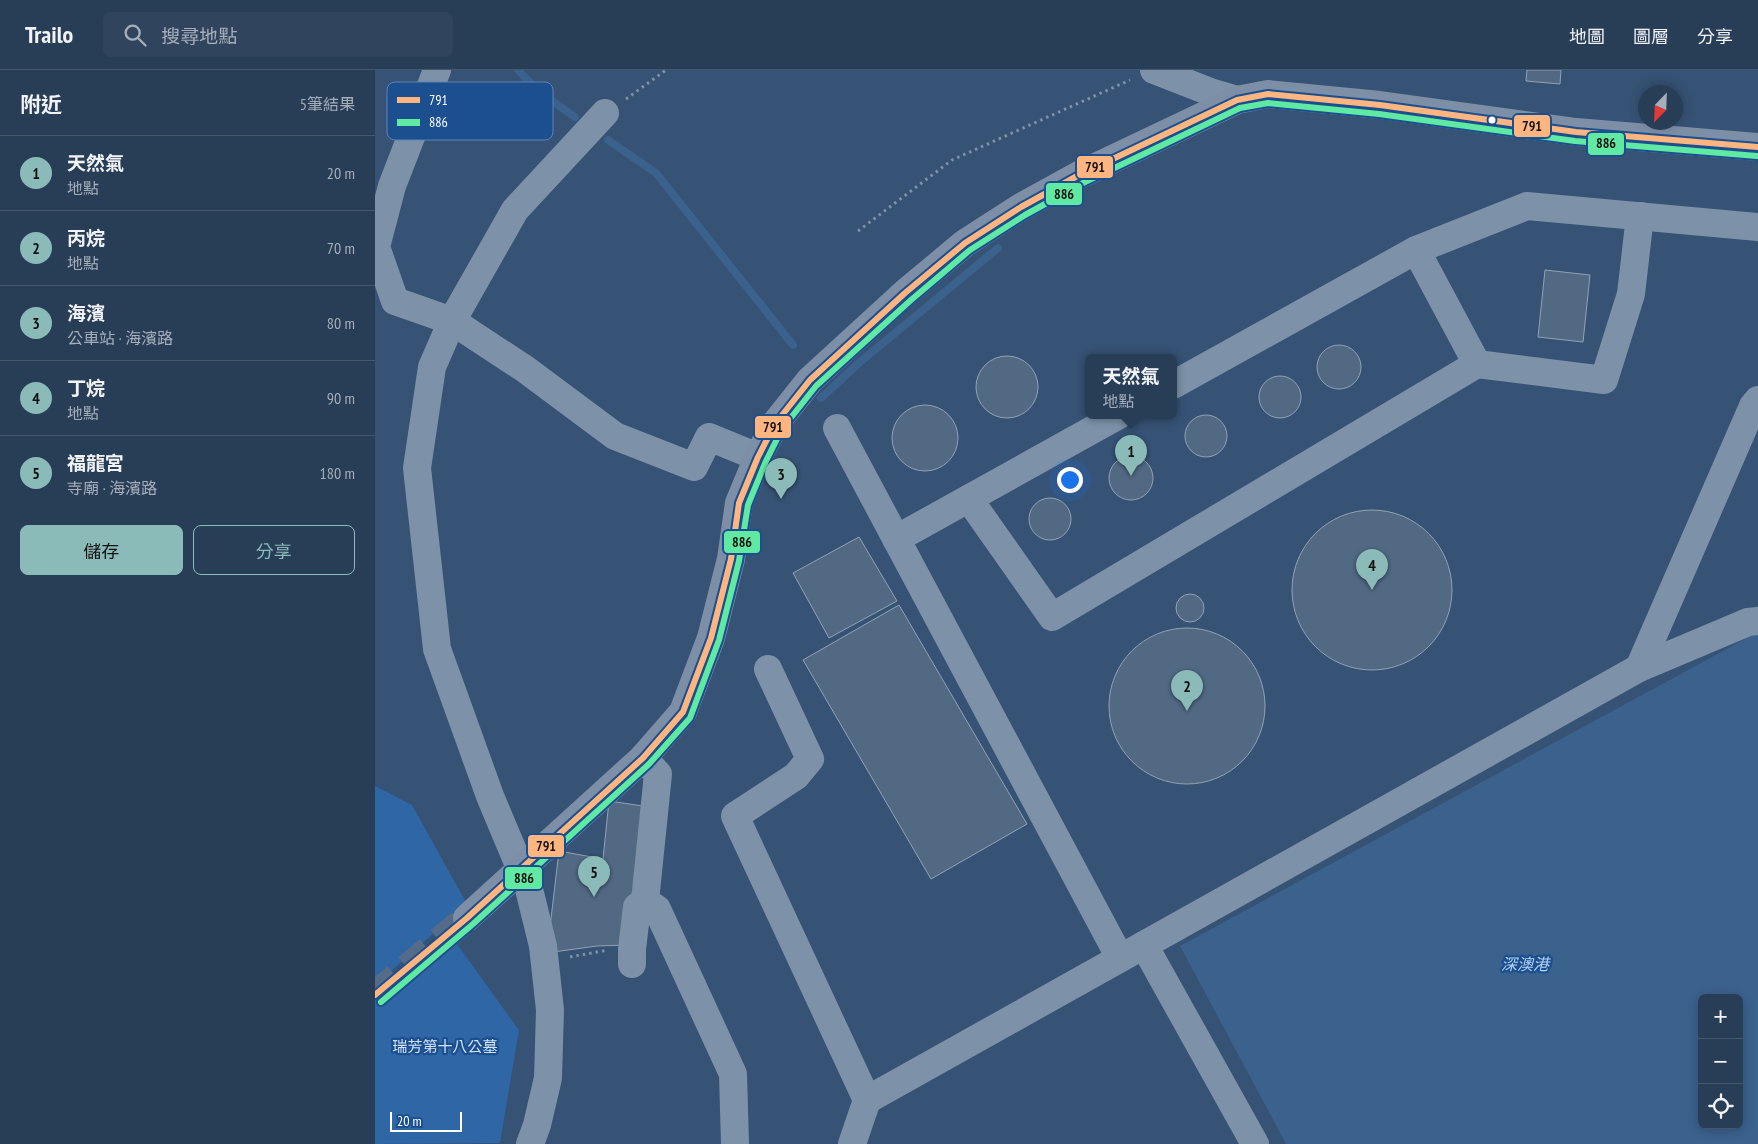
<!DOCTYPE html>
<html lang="zh-TW">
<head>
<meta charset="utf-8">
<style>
	:root { --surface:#283e57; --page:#30455d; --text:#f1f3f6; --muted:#a5aeba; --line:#44576d; --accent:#8bbbb9 }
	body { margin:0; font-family:"PT Sans Narrow","Noto Sans TC",sans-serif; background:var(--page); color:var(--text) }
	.controls { position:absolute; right:15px; bottom:15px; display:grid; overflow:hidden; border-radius:8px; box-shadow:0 2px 12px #0003 }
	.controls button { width:45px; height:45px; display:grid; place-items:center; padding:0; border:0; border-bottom:1px solid var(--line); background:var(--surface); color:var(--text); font:25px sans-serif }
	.compass { position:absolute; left:1263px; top:15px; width:45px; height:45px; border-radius:50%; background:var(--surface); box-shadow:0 2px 12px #0003; rotate:203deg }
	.scale { position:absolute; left:15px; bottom:12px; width:72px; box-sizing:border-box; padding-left:5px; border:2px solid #fff; border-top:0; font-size:14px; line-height:18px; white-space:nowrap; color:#fff; -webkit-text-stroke:4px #1b4f8f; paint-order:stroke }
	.you { position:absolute; left:694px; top:409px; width:18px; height:18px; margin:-12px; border:4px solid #fff; border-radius:50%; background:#1a73e8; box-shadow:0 0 0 8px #1a73e833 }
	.badge { display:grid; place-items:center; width:32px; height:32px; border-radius:50%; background:var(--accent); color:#111; font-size:16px; font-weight:700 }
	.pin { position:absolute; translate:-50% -41px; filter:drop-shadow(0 1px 2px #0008) }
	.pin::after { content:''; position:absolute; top:26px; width:18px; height:15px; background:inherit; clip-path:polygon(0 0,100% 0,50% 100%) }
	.popup { position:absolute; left:710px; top:284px; width:92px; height:65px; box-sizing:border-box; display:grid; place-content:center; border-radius:8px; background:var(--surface); filter:drop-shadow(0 1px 4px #0005); font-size:16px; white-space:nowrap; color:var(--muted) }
	.popup b { font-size:19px; color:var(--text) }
	.popup::after { content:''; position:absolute; left:50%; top:100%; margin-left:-10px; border:10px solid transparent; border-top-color:var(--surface) }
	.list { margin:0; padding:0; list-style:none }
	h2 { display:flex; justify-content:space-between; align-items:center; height:65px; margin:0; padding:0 20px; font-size:21px }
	h2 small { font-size:16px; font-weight:400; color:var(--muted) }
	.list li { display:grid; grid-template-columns:32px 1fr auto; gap:15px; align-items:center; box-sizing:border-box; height:75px; padding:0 20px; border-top:1px solid var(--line) }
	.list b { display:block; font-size:19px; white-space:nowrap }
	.list p { margin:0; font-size:16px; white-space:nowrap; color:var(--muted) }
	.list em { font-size:16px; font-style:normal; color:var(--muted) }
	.actions { display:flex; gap:10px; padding:15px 20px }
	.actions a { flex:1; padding:11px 0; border:1px solid var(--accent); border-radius:8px; text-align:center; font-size:18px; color:var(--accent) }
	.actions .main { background:var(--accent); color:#111 }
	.icon { flex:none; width:28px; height:28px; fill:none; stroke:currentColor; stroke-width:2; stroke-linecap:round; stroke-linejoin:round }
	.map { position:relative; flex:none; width:1383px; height:1074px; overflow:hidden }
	header { display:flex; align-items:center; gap:30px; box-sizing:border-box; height:70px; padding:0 25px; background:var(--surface); border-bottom:1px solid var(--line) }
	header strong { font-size:24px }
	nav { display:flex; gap:28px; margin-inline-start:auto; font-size:18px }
	.search { width:350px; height:45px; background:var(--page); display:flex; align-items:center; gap:12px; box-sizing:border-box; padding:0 18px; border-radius:8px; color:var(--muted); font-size:19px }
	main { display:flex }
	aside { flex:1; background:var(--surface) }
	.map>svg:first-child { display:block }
	.green { fill:#2f66a5 }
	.water { fill:#3b618d; fill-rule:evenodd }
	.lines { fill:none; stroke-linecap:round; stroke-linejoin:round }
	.stream { stroke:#3b618d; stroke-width:8 }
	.building { fill:#526984; stroke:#92a2b6 }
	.major-tunnel { stroke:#546c89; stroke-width:28; stroke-dasharray:28 14; stroke-linecap:butt }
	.path { stroke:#7d92a8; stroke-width:3; stroke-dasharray:2.5 4; stroke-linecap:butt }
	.minor { stroke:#7d92a8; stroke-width:28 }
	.major { stroke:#7d8ea7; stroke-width:28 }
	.bus-1-casing { stroke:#1b4f8f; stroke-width:10 }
	.bus-2-casing { stroke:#1b4f8f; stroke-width:10 }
	.bus-1 { stroke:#ffb580; stroke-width:6 }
	.bus-2 { stroke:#60e9a3; stroke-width:6 }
	.bus-dot { fill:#fff; stroke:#1b4f8f; stroke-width:2 }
	.labels { text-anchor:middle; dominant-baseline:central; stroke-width:4.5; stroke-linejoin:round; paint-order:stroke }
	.park-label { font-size:15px; fill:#cfe3fa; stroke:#1b4f8f }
	.water-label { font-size:16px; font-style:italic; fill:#b5d3f5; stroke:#1b4f8f }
	.key { fill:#1b4f8f; stroke:#5f84b1; stroke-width:1 }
	.key-label { font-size:14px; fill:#fff }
	.line-badge { stroke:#1b4f8f; stroke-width:2 }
	.pale-badge-label { font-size:14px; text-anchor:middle; font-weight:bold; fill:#111 }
</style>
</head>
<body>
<header>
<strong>Trailo</strong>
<div class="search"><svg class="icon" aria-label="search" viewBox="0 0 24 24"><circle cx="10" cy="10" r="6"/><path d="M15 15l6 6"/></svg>搜尋地點</div>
<nav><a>地圖</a><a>圖層</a><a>分享</a></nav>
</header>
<main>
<aside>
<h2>附近<small>5筆結果</small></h2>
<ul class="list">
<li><span class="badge">1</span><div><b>天然氣</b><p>地點</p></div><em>20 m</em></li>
<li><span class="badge">2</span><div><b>丙烷</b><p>地點</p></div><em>70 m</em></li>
<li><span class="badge">3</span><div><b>海濱</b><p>公車站 · 海濱路</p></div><em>80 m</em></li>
<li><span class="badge">4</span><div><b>丁烷</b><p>地點</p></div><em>90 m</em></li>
<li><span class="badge">5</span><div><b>福龍宮</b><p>寺廟 · 海濱路</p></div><em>180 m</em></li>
</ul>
<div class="actions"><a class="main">儲存</a><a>分享</a></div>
</aside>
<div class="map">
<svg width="1383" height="1074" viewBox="0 0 1383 1074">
	<rect width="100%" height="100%" fill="#365274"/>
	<g class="green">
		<path d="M0,716l37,19 55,99 -92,81z"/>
		<path d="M74,863l70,97 -19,113 -125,1v-146z"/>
	</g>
	<path class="water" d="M1383,562v512h-472l-106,-198zM1327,928h37v127h-37z"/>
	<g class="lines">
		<g class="stream">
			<path d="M143,0l21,22 36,25"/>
			<path d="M233,70l48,33 137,172"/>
			<path d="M446,328l39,-36 138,-114"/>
		</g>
	</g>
	<g class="building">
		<path d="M1152,0h34l-1,14 -34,-3z"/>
		<path d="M1170,200l45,5 -7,67 -45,-5z"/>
		<circle cx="964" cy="297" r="22"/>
		<circle cx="632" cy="317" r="31"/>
		<circle cx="905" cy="327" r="21"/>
		<circle cx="550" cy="368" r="33"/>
		<circle cx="831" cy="366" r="21"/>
		<circle cx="756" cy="408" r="22"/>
		<circle cx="675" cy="449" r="21"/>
		<circle cx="997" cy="520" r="80"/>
		<path d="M484,467l38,64 -68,37 -36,-65z"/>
		<circle cx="815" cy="538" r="14"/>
		<path d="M524,535l128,219 -96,55 -128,-219z"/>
		<circle cx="812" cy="636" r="78"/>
		<path d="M234,731l34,5 -14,139 -32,1 -44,6 -4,-17 10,-84 44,8z"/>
	</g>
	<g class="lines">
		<path class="major-tunnel" d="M0,925l92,-77"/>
		<g class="path">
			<path d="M251,29l40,-29"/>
			<path d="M483,161l94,-71 178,-80"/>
			<path d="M195,887l38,-7"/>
		</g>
		<g class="minor">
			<path d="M62,0l-45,116 -16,61 19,54 57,20 73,48 90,67 79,31 15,-30 49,20"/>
			<path d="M779,0l59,23 24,7"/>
			<path d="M1041,180l61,114 127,16 27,-86 9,-78"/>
			<path d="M798,315l243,-135 111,-44 231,21"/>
			<path d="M462,358l283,530"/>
			<path d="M594,429l83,118 425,-253"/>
			<path d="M521,469l223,-124"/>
			<path d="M1264,598l109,-46 10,-1"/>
			<path d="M393,599l42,90 -14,17 -61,40 132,284 772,-432 114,-262 5,-6"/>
			<path d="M268,688l15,16 -13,127 12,8 76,165 2,70"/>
			<path d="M769,875l111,199"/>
			<path d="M257,894v-15l5,-42 8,-6"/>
			<path d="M155,1074l7,-19 11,-47 2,-68 -7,-64 -14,-57 -39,-93 -53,-147 -20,-181 15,-101 20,-46 63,-111 90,-97"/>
			<path d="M477,1074l15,-44"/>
		</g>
		<path class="major" d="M92,848l176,-160 40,-46 28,-74 20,-79 8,-56 19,-46 17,-33 35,-44 95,-87 60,-50 56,-36 58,-32 158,-75 31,-6 112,11 196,27 182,15"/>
		<defs>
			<path id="bus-1" d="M0,925l92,-77 176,-160 40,-46 28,-74 20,-79 8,-56 19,-46 17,-33 35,-44 95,-87 60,-50 56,-36 58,-32 158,-75 31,-6 112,11 196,27 182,15"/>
			<path id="bus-2" d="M6,932l92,-78 176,-160 41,-46 29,-78 20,-79 9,-56 18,-44 16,-32 34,-43 95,-86 59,-50 55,-35 58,-32 157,-75 28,-5 111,11 196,27 182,15"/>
		</defs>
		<use href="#bus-1" class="bus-1-casing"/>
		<use href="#bus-2" class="bus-2-casing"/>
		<use href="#bus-1" class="bus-1"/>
		<use href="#bus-2" class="bus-2"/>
	</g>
	<circle class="bus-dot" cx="1117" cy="50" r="4.5"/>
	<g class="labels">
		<g class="park-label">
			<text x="70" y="976">瑞芳第十八公墓</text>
		</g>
		<g class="water-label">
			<text x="1150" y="894">深澳港</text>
		</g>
	</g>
	<rect x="12" y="12" width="166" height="58" rx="8" class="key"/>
	<rect x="22" y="27" width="23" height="6" fill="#ffb580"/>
	<rect x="22" y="49" width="23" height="7" fill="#60e9a3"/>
	<g class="key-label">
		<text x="54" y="35">791</text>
		<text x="54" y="57">886</text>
	</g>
	<g class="line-badge">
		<rect x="1138" y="44" width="38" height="24" rx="5" fill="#ffb580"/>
		<rect x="1212" y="62" width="38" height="24" rx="5" fill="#60e9a3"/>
		<rect x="701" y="85" width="38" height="24" rx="5" fill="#ffb580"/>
		<rect x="670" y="112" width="38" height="24" rx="5" fill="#60e9a3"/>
		<rect x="379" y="345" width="38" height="24" rx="5" fill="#ffb580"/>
		<rect x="348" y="460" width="38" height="24" rx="5" fill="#60e9a3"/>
		<rect x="152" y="764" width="38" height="24" rx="5" fill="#ffb580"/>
		<rect x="129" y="796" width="39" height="24" rx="5" fill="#60e9a3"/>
	</g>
	<g class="pale-badge-label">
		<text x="1157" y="61">791</text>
		<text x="1231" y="78">886</text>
		<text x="720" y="102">791</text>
		<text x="689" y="129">886</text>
		<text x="398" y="362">791</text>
		<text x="367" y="477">886</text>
		<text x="171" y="781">791</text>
		<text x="149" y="813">886</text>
	</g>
</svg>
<div class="controls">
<button>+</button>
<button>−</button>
<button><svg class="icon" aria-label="locate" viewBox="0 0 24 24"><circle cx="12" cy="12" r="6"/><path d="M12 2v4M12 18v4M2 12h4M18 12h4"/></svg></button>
</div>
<svg class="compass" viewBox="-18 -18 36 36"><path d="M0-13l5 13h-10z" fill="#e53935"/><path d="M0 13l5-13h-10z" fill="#a5aeba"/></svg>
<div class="scale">20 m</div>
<div class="you"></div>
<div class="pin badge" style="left:756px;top:406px">1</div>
<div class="popup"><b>天然氣</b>地點</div>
<div class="pin badge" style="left:812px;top:641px">2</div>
<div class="pin badge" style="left:406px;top:429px">3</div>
<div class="pin badge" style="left:997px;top:520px">4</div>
<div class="pin badge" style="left:219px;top:827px">5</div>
</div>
</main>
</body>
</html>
